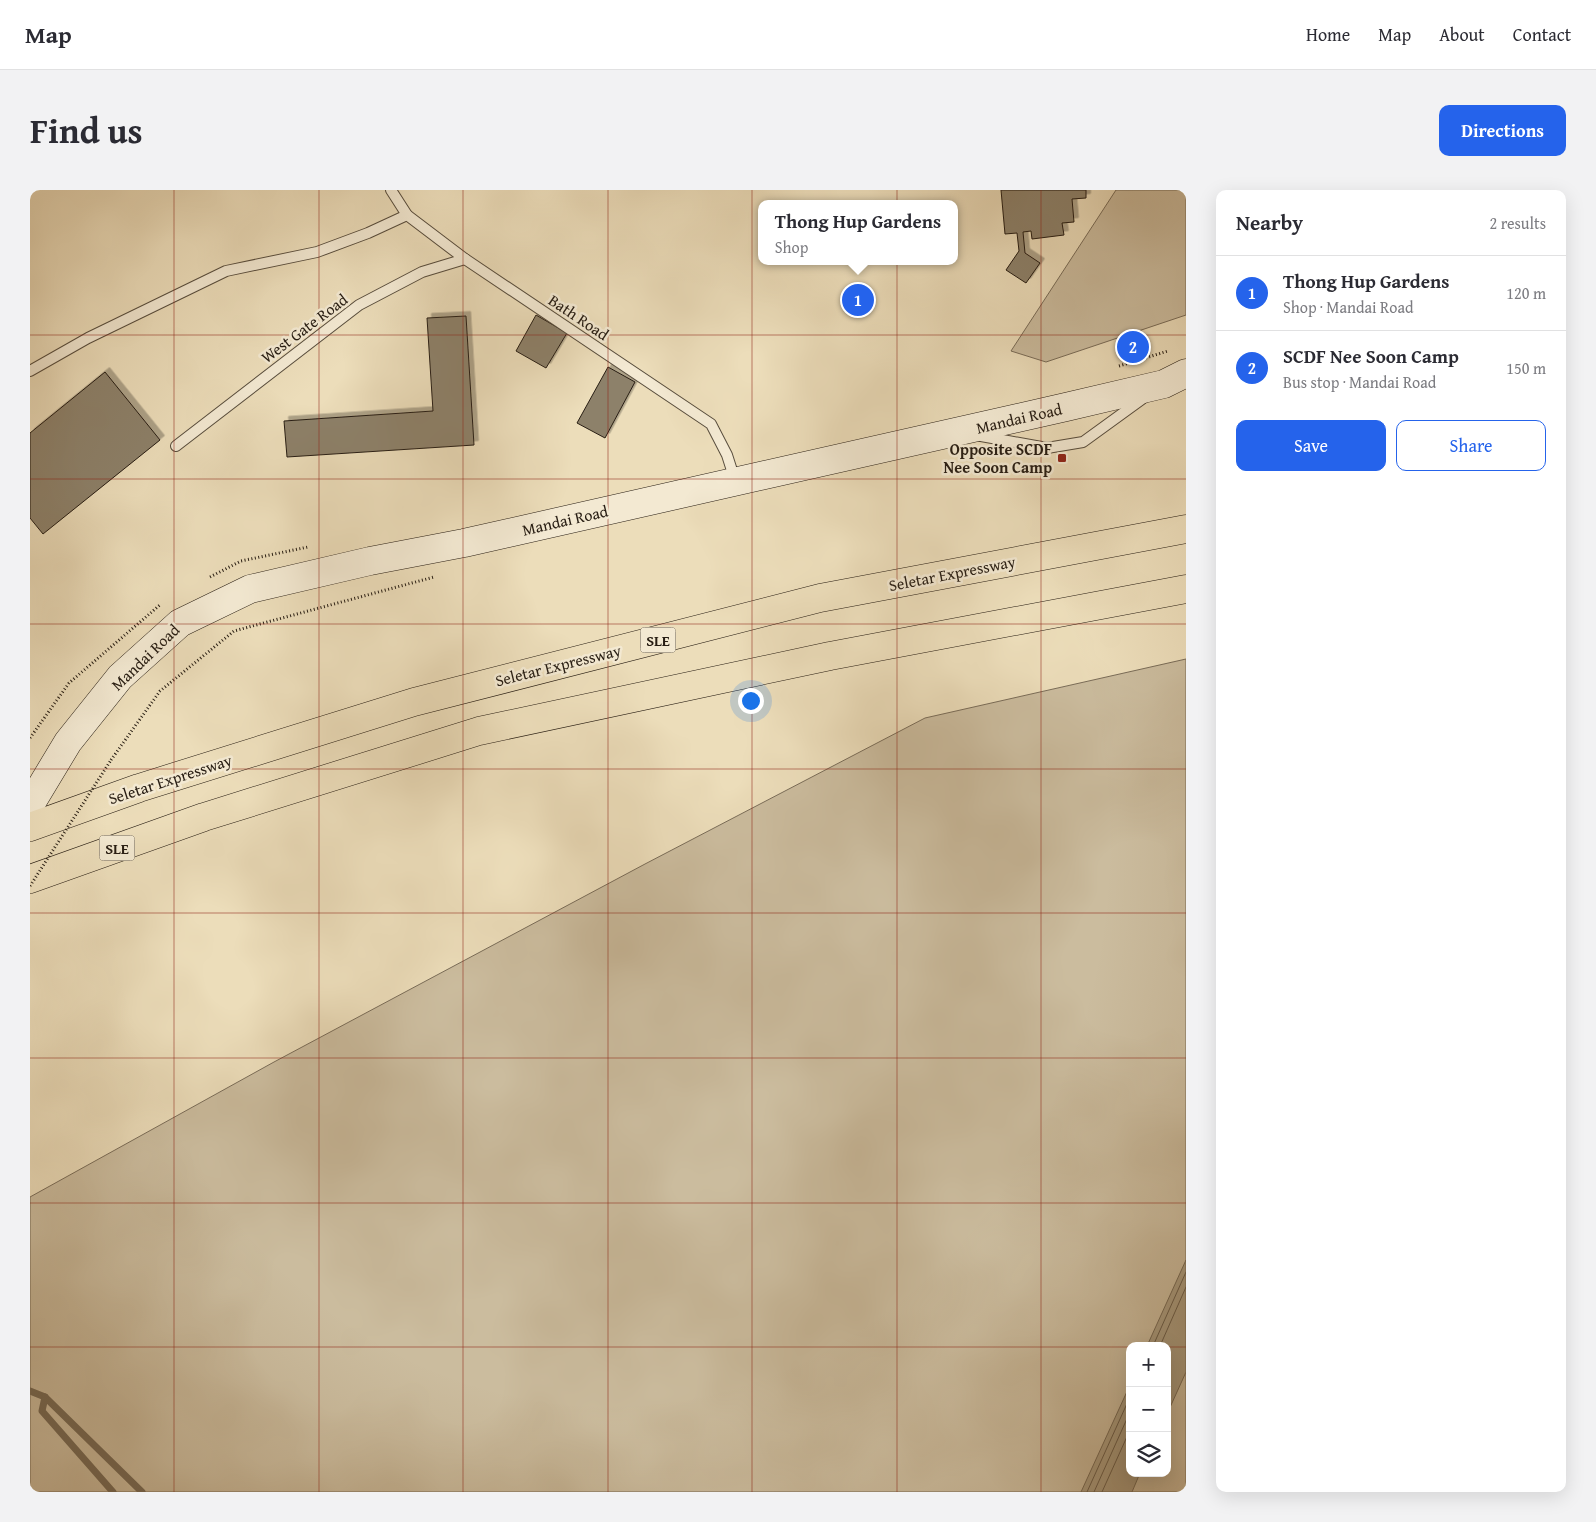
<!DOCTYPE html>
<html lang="en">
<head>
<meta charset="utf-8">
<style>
	:root { --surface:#fff; --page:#f2f2f3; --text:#2b2b33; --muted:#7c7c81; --line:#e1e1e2; --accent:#2563eb }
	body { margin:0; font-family:"Gentium Book Plus",serif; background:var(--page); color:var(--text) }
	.controls { position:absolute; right:15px; bottom:15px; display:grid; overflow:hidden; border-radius:10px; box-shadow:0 5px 20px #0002 }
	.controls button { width:45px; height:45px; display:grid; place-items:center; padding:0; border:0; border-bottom:1px solid var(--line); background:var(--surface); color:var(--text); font:25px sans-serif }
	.you { position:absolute; left:720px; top:510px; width:18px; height:18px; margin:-12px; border:4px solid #fff; border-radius:50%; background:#1a73e8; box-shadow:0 0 0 8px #1a73e833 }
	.badge { display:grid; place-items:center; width:32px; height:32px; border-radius:50%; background:var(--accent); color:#fff; font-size:16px; font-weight:700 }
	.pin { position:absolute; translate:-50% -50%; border:2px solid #fff; box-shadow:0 1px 5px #0006 }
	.popup { position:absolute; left:728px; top:10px; width:200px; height:65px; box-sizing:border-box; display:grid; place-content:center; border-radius:10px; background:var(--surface); filter:drop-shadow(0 1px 4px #0005); font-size:16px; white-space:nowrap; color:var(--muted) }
	.popup b { font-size:19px; color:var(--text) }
	.popup::after { content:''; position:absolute; left:50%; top:100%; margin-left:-10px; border:10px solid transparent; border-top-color:var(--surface) }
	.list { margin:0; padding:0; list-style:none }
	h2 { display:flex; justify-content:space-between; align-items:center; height:65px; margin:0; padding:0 20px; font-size:21px }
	h2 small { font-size:16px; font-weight:400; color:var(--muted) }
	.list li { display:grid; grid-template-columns:32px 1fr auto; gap:15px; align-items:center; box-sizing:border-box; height:75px; padding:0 20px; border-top:1px solid var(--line) }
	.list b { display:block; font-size:19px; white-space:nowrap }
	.list p { margin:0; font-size:16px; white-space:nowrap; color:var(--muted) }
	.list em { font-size:16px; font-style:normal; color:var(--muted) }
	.actions { display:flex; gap:10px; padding:15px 20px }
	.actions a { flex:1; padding:11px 0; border:1px solid var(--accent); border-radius:10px; text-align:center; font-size:18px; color:var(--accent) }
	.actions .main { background:var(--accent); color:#fff }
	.icon { flex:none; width:28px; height:28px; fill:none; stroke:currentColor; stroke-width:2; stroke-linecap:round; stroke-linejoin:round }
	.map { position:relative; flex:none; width:1156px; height:1302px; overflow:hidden; border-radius:10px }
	header { display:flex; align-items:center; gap:30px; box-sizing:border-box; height:70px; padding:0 25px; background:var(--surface); border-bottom:1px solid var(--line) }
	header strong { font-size:24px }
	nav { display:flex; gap:28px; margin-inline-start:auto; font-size:18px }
	.intro { display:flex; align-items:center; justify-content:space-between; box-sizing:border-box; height:120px; padding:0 30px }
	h1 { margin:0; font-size:35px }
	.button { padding:12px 22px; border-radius:10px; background:var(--accent); color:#fff; font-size:18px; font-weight:700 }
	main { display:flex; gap:30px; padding:0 30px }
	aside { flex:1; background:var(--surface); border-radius:10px; box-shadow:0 5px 20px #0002 }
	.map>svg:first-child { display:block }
	.green { fill:#cbbc9e; stroke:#796c58; fill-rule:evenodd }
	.water { fill:#a99c81; stroke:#756955 }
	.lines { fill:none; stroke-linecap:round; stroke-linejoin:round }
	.shore { stroke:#685c4a; stroke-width:1 }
	.stream { stroke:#756955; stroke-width:7 }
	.building { fill:#8d816a; stroke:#271d13; filter:url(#shadow) }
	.lane-casing { stroke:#584d3d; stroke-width:12 }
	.secondary-casing { stroke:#271d13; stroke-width:29 }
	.highway-casing { stroke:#271d13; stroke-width:29 }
	.path { stroke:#271d13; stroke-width:3; stroke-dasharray:1 2.5; stroke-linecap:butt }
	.lane { stroke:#f3e9d2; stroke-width:10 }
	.secondary { stroke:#f3e9d2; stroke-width:28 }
	.highway { stroke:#ecddba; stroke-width:28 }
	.path-bridge { stroke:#271d13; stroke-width:3; stroke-dasharray:1 2.5; stroke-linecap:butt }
	.grid { fill:none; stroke:#8f2418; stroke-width:1; stroke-opacity:0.55 }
	.poi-dot { fill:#8f2418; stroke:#f3e9d2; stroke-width:2 }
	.labels { text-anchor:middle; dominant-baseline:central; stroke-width:5; stroke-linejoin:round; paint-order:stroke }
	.shield { fill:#f3e9d2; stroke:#645a4c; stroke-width:1 }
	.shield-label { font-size:15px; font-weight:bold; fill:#271d13 }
	.street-label { font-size:16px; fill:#271d13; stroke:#f3e9d2 }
	.poi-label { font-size:16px; font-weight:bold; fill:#271d13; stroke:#f3e9d2; text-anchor:end }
</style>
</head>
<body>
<header>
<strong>Map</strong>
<nav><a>Home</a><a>Map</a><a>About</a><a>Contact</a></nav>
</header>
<div class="intro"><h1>Find us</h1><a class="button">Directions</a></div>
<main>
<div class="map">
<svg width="1156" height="1302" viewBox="0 0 1156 1302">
	<defs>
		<filter id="shadow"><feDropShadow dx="4.5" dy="-4.5" stdDeviation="0" flood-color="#0004"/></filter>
	</defs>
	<rect width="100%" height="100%" fill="#ecddba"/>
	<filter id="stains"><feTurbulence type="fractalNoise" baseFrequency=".004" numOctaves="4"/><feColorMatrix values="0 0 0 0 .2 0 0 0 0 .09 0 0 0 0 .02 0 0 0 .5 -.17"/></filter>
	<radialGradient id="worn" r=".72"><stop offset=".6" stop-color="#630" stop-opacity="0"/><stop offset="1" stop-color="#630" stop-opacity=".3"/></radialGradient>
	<g class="green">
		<path d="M1086,0h70v125l-140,47 -35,-11z"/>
		<path d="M1156,469v833h-1156v-295l244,-135 371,-198 280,-146zM1100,1156h37v127h-37z"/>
	</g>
	<g class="water">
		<path d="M1156,1070v112l-19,42v-68h-20z"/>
		<path d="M1100,1195v88h10l-8,19h-51z"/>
	</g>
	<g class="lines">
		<g class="shore">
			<path d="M1123,1156l33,-74"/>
			<path d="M1130,1156l26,-59"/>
			<path d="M1057,1302l43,-95"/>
			<path d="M1064,1302l36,-80"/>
			<path d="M1072,1302l28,-62"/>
		</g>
		<g class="stream">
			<path d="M0,1201l15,6 97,95"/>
			<path d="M15,1207l-3,14 71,81"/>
		</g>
	</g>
	<g class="building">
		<path d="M971,0h85v8l-14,1 2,23 -12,1 2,12 -32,4 -1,-8 -8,1 2,21 15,10 -14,20 -20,-13 13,-19 -2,-18 -12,1z"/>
		<path d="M506,125l31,18 -21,35 -30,-17z"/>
		<path d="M436,126l8,129 -187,12 -3,-36 149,-10 -6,-93z"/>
		<path d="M578,177l27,15 -30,56 -28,-15z"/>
		<path d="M75,182l55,68 -117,94 -13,-16v-85z"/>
	</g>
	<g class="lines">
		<defs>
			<g id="lane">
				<path d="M361,0l16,25 58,44 246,165 16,31 8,25"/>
				<path d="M0,181l58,-33 138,-67 91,-19 51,-19 39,-18"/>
				<path d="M951,246l66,12 36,-6 62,-45"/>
				<path d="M146,256l183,-141 63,-33 43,-13"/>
			</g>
			<path id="secondary" d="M0,615l38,-63 52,-65 60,-54 70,-34 120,-28 94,-18 602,-136 98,-23 22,-11"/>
			<g id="highway">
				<path d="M0,637l109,-39 275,-86 406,-104 366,-69"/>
				<path d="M0,689l174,-62 275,-86 351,-75 356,-67"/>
			</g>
		</defs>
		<use href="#lane" class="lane-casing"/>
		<use href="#secondary" class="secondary-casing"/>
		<use href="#highway" class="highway-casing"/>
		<g class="path">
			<path d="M1089,176l49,-15"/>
			<path d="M180,387l31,-16 67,-14"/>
			<path d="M0,548l39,-55 92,-79"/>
			<path d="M81,570l49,-69 74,-60 200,-54"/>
		</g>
		<use href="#lane" class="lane"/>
		<use href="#secondary" class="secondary"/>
		<use href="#highway" class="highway"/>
		<path class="path-bridge" d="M0,696l81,-126"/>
	</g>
	<path class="grid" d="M144,0v1302M289,0v1302M433,0v1302M578,0v1302M722,0v1302M867,0v1302M1011,0v1302M0,145h1156M0,289h1156M0,434h1156M0,579h1156M0,723h1156M0,868h1156M0,1013h1156M0,1157h1100M1137,1157h19"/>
	<rect class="poi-dot" x="1027" y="263" width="10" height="10" rx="2.5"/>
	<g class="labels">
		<g class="shield">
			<rect x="610.5" y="437.5" width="35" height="25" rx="4"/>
			<rect x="69.5" y="645.5" width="35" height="25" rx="4"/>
		</g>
		<g class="shield-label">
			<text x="628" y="450">SLE</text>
			<text x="87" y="658">SLE</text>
		</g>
		<g class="street-label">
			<text transform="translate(549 127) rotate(34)">Bath Road</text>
			<text transform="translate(274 138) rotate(-37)">West Gate Road</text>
			<text transform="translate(989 228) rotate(-13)">Mandai Road</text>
			<text transform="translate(535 330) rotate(-13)">Mandai Road</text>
			<text transform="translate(922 383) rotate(-11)">Seletar Expressway</text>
			<text transform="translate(115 467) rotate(-44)">Mandai Road</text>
			<text transform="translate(528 475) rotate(-14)">Seletar Expressway</text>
			<text transform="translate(140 589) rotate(-18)">Seletar Expressway</text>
		</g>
		<g class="poi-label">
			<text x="1022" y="259">Opposite SCDF<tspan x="1022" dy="18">Nee Soon Camp</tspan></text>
		</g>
	</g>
	<rect width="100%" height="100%" filter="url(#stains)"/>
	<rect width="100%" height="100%" fill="url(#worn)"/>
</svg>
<div class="controls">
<button>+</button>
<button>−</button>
<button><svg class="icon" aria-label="layers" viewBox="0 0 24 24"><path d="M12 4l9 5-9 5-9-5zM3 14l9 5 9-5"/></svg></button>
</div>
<div class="you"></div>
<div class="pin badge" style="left:828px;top:110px">1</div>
<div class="popup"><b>Thong Hup Gardens</b>Shop</div>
<div class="pin badge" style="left:1103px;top:157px">2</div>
</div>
<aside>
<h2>Nearby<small>2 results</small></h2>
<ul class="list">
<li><span class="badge">1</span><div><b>Thong Hup Gardens</b><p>Shop · Mandai Road</p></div><em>120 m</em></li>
<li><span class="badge">2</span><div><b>SCDF Nee Soon Camp</b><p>Bus stop · Mandai Road</p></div><em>150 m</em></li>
</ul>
<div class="actions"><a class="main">Save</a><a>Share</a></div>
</aside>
</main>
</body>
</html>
